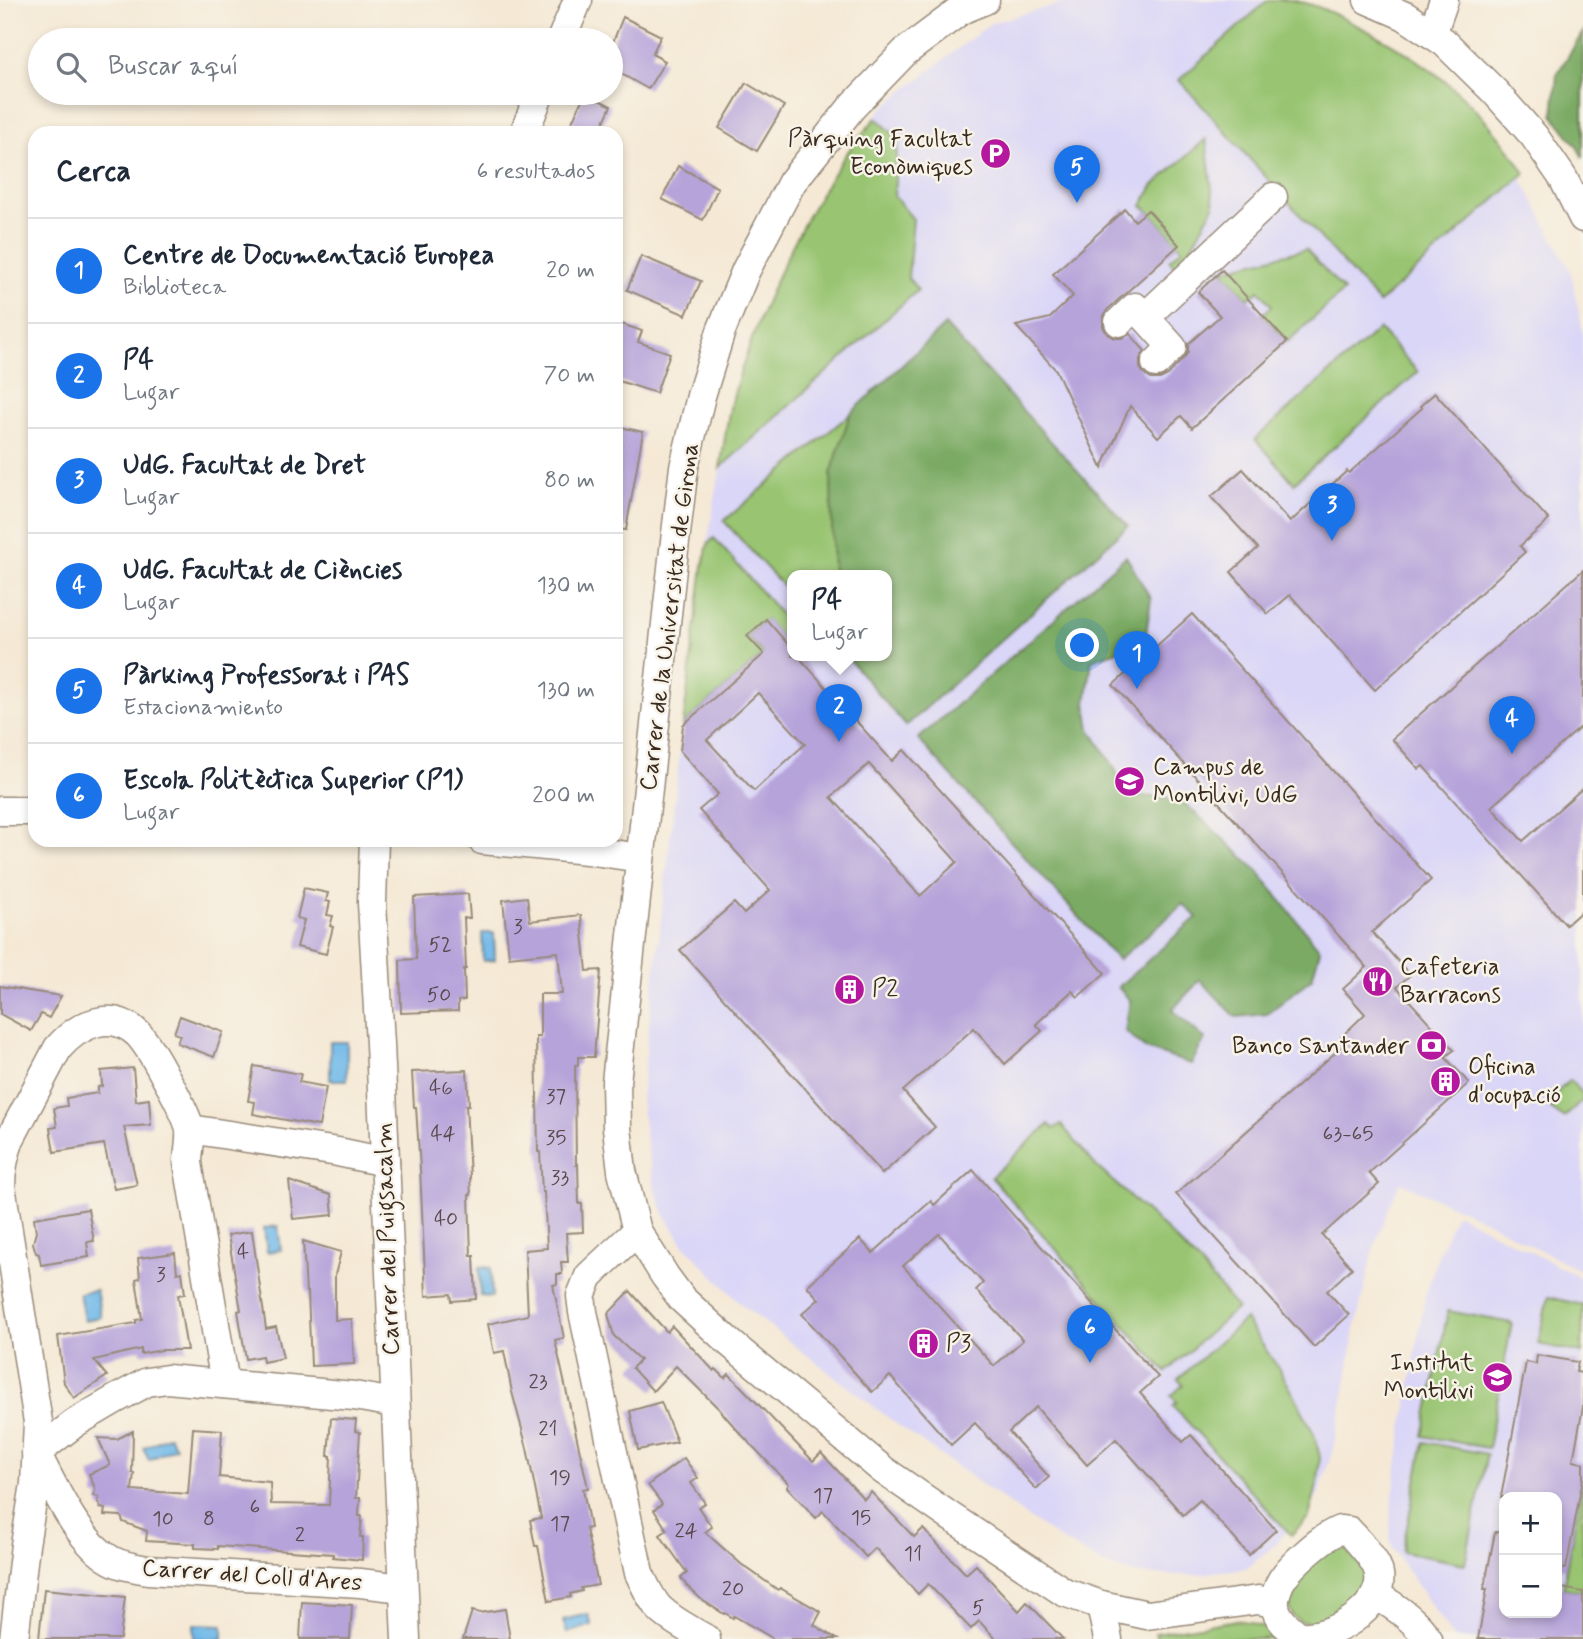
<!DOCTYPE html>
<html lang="es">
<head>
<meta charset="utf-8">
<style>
	:root { --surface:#fff; --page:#f6f6f7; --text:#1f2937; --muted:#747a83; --line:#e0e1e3; --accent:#1a73e8 }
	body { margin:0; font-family:Mynerve,sans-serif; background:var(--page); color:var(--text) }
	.controls { position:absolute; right:21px; bottom:21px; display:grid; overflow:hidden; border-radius:14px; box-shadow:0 4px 10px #0003 }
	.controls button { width:63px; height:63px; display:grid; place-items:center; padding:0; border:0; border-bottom:2px solid var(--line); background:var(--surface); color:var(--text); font:35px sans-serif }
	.you { position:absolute; left:1083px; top:646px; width:24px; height:24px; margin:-18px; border:5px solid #fff; border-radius:50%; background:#1a73e8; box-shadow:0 0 0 10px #1a73e833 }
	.badge { display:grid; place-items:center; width:46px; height:46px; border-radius:50%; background:var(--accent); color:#fff; font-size:23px; font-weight:700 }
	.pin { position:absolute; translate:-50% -58px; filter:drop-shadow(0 2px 4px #0008) }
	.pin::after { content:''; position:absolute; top:37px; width:24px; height:21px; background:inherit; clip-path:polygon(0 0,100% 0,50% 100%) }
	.popup { position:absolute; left:787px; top:570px; width:105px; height:91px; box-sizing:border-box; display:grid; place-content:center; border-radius:14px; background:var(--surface); filter:drop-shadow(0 2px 5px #0005); font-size:23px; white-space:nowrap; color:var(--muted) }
	.popup b { font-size:26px; color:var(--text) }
	.popup::after { content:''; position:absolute; left:50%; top:100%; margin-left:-14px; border:14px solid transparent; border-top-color:var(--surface) }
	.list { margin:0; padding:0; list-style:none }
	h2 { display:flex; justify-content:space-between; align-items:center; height:91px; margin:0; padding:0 28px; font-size:30px }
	h2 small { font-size:23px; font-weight:400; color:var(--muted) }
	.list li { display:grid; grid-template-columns:46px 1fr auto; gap:21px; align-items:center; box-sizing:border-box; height:105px; padding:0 28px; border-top:2px solid var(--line) }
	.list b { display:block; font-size:26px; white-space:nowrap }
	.list p { margin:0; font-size:23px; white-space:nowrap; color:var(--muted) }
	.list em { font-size:23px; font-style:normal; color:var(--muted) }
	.icon { flex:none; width:38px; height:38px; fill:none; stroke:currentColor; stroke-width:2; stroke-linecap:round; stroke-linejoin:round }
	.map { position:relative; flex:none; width:1583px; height:1639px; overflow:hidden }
	.search { position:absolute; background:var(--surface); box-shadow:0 4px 10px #0003; left:28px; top:28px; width:595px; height:77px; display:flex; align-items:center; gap:18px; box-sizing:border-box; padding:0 24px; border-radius:38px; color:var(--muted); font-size:26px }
	.panel { position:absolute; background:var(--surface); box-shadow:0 4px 10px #0003; left:28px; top:126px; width:595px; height:721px; border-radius:21px }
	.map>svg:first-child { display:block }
	.built { fill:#dad6f7; fill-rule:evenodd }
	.green { fill:#99c572; stroke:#6a7848; stroke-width:2 }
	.forest { fill:#7aaa64; stroke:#5a6a41; stroke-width:2 }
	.water { fill:#71b9e9; stroke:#567284; stroke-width:2 }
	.building { fill:#b6a3da; fill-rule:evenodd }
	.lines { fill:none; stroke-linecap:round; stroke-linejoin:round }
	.street-casing { stroke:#988a7a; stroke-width:31 }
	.street { stroke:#fff; stroke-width:28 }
	.labels { text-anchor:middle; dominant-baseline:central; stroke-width:5; stroke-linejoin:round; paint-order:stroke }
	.number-label { font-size:21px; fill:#5a484d }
	.poi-label { font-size:24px; fill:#3b2a1e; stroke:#f7f3e8; text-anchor:start }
	.street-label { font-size:24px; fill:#3b2a1e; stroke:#f7f3e8 }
</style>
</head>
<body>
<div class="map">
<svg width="1583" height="1639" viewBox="0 0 1583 1639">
	<rect width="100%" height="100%" fill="#f7f3e8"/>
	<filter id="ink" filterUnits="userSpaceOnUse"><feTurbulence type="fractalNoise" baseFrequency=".0143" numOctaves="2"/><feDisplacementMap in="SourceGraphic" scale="14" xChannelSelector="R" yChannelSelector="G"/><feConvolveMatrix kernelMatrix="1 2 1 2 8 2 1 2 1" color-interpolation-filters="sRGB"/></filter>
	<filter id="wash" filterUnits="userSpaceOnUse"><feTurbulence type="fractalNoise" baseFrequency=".00686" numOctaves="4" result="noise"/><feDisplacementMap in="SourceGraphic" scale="28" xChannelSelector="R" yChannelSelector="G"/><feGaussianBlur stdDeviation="1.57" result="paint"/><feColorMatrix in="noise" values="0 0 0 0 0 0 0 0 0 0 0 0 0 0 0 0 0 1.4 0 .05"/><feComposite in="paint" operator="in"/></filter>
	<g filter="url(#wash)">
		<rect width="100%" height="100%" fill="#f5e9d5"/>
		<g class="built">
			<path d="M1075,0h202l234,158 60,114 12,61v940l-97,-52 -86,-39 -10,23 -17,45 -18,80 -10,61 -13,62 -14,43 -44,50 -27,22 -56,7h-49l-35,-9 -51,-29 -157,-111 -157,-121 -58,-60 -20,-31 -9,-25 -10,-53 -4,-38 39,-347 23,-185 28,-159 20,-65 53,-120 39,-64 39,-50 109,-85zM792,576h94v80h-94z"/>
			<path d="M1456,1213l127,66v360h-129l-61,-90 -3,-9v-21l8,-60 27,-163 14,-43zM1504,1497h53v116h-53z"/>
		</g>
		<g class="green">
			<path d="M1268,0c7,0 14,0 21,0 23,2 46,14 65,24 72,34 128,81 171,149l-146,130 -200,-223z"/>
			<path d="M876,118l22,20 -4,58 19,23 -5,59 10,12 -198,178c4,-21 6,-43 11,-64 23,-84 63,-172 111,-244 10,-15 23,-29 34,-42z"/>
			<path d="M1206,139l8,67 -36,64 -9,-10 13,-11 -34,-39 -6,-4 11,-20z"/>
			<path d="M1306,249l38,42 -57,51 -25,-27 10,-9 -13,-16 -11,9 -26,-29z"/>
			<path d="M1379,329l39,43 -124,111 -39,-44z"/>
			<path d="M850,414l-19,60 2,102h-41v20l-68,-75z"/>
			<path d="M714,538l78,89v22l-26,-29 -19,16 17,18 -81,71 20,-159 5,-22z"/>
			<path d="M1570,1080l13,14v6l-19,18 -9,-6 -9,-9z"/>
			<path d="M1049,1124l5,5 7,-5 35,42 62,56 42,42 37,44 -71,64 -175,-195z"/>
			<path d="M1548,1297l35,8 -1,48 -44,-9z"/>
			<path d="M1448,1311l64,12 -24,125 -65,-12z"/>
			<path d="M1245,1319l34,50 18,31 17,34 6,23 -2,24 -9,36 -18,18 -118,-129 4,-4 -6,-6 12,-11 -5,-6z"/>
			<path d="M1424,1442l63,12 -22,110 -63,-12z"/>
			<path d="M1583,1478v114l-20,-4z"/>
			<path d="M1339,1539l27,27 -1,22 -32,35 -33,-1 -8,-7 -5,-13 4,-19z"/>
			<path d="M1238,1620c18,3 31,8 45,19h-126l-2,-6z"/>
		</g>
		<g class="forest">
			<path d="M1583,32v126l-7,-13 -23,-30 4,-41z"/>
			<path d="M945,325l183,201 -222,200 -60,-70h40v-80h-53l-2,-102 19,-60z"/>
			<path d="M1126,556l25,43 -6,42 -53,19 -6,43 4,26 24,38 13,28 53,4 77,71 63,80 -8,28 -45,36 -31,3 -36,-37 -28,30 33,29 -14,25 -45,-15 -21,-18 5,-31 -12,-13 79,-70 -14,-13 -65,56 -200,-221z"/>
		</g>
		<g class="water">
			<path d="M482,933h12l1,27 -12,1z"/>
			<rect x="330" y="1042" width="17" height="38"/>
			<path d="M278,1226l3,24 -14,2 -3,-24z"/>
			<path d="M479,1267l12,1 1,29 -12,-1z"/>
			<path d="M96,1290l5,27 -17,3 -5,-27z"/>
			<path d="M169,1436l7,11 -27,13 -6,-12z"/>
			<path d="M588,1614l4,11 -25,8 -4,-13z"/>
			<path d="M194,1624l29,1v14h-29z"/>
		</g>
		<g id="blocks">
			<g class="building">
				<path d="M623,17l38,19 -9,18 13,7 -17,28 -37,-21v-21z"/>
				<path d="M746,83l38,23 -27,45 -38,-23z"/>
				<path d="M585,93l26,13 -12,27h-32z"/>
				<path d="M678,166l40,22 -15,32 -41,-21z"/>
				<path d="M1125,209l10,12 13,-11 31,35 -72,65 -4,8v8l4,8 8,4h7l8,-4 15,17 -5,8v9l5,7 6,4h9l8,-4 16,-17 4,-6v-8l32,-28 -22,-24 24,-22 65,72 -95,86 -11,-12 -23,21 -28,-31 -28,62 -46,-98 -40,-44 34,-8 23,-22 -20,-22z"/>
				<path d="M641,256l60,25 -15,34 -59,-25z"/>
				<path d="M616,322l26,9 -4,11 32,11 -14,40 -40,-13z"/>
				<path d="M1435,393l114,127 -29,26 5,6 -150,138 -85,-95 -22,19 -37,-42 27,-24 -47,-51 32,-28 47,53 57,-51 2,2 73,-65 -2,-2z"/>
				<path d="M616,426l27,6 -17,98 -10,-1z"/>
				<path d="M1583,570v155l-92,82 32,34 60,-53v122l-17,15 -143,-159 -4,3 -27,-30z"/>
				<path d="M1192,614l239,266 -59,52 38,43 -13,12 57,63 -9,7 24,26 -100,90 10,11 -57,51 30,33 -25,23 22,24 -35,32 -138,-153 170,-151 -5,-6 24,-23 -22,-25 24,-22 -254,-282z"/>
				<path d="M766,619l26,30v7h6l94,105 12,-11 201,223 -27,24 -6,-6 -36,33 6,7 -37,33 -31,-36 -71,63 32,36 -53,47 -202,-224 54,-47 10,11 26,-24 -71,-80 19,-16 -38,-43 3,-26 81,-71 -17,-18zM758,693l47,51 -51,47 -47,-51zM869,764l88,98 -37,34 -89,-99z"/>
				<path d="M304,888l24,5 -2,8 4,1 -3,13 6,1 -3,10 3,1 -7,27 -29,-7 7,-27 -7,-2z"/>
				<path d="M468,894l2,24h-6l2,51h-2l1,31 -7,1v10l-57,2 -1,-53 16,-1 -2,-62z"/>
				<path d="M527,897l3,24 51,-6 6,56 14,-1 -7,87h-16v8h-3l1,100 2,-1 1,40h3l1,28 -17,1 2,29h-7l1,12h-5v10l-4,1 11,53 -9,2 33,148 -5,1 7,39 -4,1 12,56 -17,3 1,3 -12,3 1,3 -22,4 -11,-55h-3l-5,-26 11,-2 -14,-70 -15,-56 -8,-41 -10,2 -6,-29 40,-9 -3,-65 22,-2 -3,-56h-2l-2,-40h-2l-2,-115h4v-43h22l-4,-42 -49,5 -6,-57z"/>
				<path d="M0,986l29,5 32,5 -12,22 -8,-4 -10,17 -31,-17z"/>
				<path d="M180,1016l43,16 -9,25 -37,-14 3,-8 -6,-2z"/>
				<path d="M254,1066l47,8 -2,8 27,5 -7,39 -66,-12 2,-12 -7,-1z"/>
				<path d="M133,1068l3,33 13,-2 2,26 -27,2 13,58 -23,4 -10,-45 -50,8 -4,-24 7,-1 -3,-19 13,-2 -1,-8 32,-5v-6l4,-1 -1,-15z"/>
				<path d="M467,1070l2,35h-3l5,90h-2l2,61h3l2,43 -24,2 -1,-7 -25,2 -6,-127 -4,-62h-2l-2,-35z"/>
				<path d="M973,1170l185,207 -18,16 43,49 8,-7 85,95 -27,25 -49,-55 -17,15 -67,-76 -29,26 -51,-58 -27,25 40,45 -13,12 -61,-66 -24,22 -61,-69 -18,16 -70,-78 17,-15 -12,-13 53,-47 13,14 58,-52 3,4zM939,1234l44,49 -7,7 47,50 -29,26 -91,-100z"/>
				<path d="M289,1181l42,14 2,20 -40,4z"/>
				<path d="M88,1209l6,32 -7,1 2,15 -48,8 -2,-11 -3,-1 -3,-10 3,-11 -2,-14z"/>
				<path d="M252,1231l14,98 10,-2 7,31 -20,4 -1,-6 -16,3 -8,-48 3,-1 -13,-75z"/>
				<path d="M303,1241l38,11 -6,23v45l17,-1 2,45 -43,2 -3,-74h-2z"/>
				<path d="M175,1253l2,20 5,-1 3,22 -7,1 9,55h-25l-21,4v-5l-47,11 13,16 -33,22 -10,-15 -6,-47 78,-13v-3l6,-1 -6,-40 4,-1 -2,-20z"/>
				<path d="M630,1291l37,41 5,-6 42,45 2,-2 9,9 4,-4 84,87 8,-8 43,46 7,-7 43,45 9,-8 43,45 10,-9 43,46 8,-9 36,37h-67l-17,-18 -8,8 -43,-45 -10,10 -43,-46 -9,9 -43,-46 -7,7 -29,-31 2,-3 -50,-52 -20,-23 -43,-43 -23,25 -21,-23 8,-8 -26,-24 -6,-22z"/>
				<path d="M1537,1355l41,7 -2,10 7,1v34l-10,54 10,2v15l-17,91 -9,-1v-71h-56l25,-135 10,2z"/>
				<path d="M661,1402l16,40 -39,8 -8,-39z"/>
				<path d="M331,1418l25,2 -1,11 5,1 -4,66h4l-1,18h3l-2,21h3l-1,23 -29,-3v-3l-115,-8v3l-23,-1v-4l-49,-3 1,-10 -24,-9 -2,-6 -17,-1 1,-6 -5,-1v-4l-2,-1 1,-6 -5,-1 1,-8 -6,-14 21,-9 -12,-27 19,1 16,-8 -1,42h2l-2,17 56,4 5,-66 29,2 -3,47 51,5 1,22 58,1 2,-49h-3z"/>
				<path d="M684,1458l14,20 -7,5 14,20 -7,4 14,20 -7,5 36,32 37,26 2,-2 41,24 -7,13 23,14h-63l-40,-23 -1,2 -8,-5 -1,1 -22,-14 -15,-14 -6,-8 6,-5 -27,-38 7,-5 -13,-20 8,-6 -14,-19z"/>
				<path d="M1495,1532l9,1v80h53v-26l26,5v47h-105l9,-50h-3z"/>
				<path d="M44,1589l81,8 -5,42h-81z"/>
				<path d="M302,1602l50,3 -2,34h-50z"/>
				<path d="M505,1609l5,30h-47l9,-28 8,2z"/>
			</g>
		</g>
	</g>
	<g filter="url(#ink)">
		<use href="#blocks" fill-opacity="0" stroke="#988a7a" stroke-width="2"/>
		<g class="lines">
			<defs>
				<g id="street">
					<path d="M985,0l-24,10 -56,42 -53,55 -60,75 -46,88 -25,61 -20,65 -17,71 -10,83 -58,532 1,46 5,43 15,60 28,45 17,23 48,44 153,127 68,47 113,75 37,13 46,10 111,-15 16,3"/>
					<path d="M1368,0l37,16 39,26 51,50 39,44 29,42 20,40"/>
					<path d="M1432,34l12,-34"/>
					<path d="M561,40l17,-40"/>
					<path d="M524,133l16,-40"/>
					<path d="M1119,322l16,-15 10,10"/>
					<path d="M1156,363l16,-16 -27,-30 128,-120"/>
					<path d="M0,811h35"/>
					<path d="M374,840l-2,63 8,141 26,595"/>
					<path d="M482,840l105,10 53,8"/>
					<path d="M190,1129l148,23 47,10"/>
					<path d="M637,1231l-48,45 -8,20 2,16 56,261c6,12 11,25 20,35 13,13 32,22 47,31"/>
					<path d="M395,1403l-41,-7 -187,-17 -20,3 -33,18 -39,23 -39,30c18,33 41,88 75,107 11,6 24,8 37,10l212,13 43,5"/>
					<path d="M1340,1530l9,1c9,10 20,21 27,34 18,36 -40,74 -75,71 -6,-2 -12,-9 -17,-13 -12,-13 -11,-24 -4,-40 8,-16 43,-47 60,-53z"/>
					<path d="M1377,1596c18,10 39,25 51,43"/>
					<path d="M1101,1605l7,34"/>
					<path d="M14,1639l11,-94 10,-61 3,-62 -37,-236c0,-17 3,-31 9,-47l48,-91c20,-23 53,-40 80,-14 12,13 21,31 29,46 6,10 22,40 23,50 1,10 -2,22 -2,33l37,221"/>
				</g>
			</defs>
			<use href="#street" class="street-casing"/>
			<use href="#street" class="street"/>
		</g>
	</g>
	<defs>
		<symbol id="parking-disc" viewBox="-11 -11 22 22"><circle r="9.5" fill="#b5179e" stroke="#f7f3e8"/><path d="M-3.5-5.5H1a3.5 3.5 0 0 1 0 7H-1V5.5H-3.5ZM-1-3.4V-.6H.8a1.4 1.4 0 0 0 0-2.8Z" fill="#fff"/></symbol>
		<symbol id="university-disc" viewBox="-11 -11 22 22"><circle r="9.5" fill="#b5179e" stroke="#f7f3e8"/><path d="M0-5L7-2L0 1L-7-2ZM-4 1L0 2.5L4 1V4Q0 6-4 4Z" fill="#fff"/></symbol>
		<symbol id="restaurant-disc" viewBox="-11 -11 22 22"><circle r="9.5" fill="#b5179e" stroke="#f7f3e8"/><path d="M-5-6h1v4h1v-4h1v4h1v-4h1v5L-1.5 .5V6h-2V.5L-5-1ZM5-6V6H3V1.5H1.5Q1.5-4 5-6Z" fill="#fff"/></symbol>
		<symbol id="building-disc" viewBox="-11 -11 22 22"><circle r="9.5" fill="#b5179e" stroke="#f7f3e8"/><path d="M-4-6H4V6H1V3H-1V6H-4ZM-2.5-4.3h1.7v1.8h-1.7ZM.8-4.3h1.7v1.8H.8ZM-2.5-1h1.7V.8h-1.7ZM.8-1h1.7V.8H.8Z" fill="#fff"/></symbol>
		<symbol id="bank-disc" viewBox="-11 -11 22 22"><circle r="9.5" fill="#b5179e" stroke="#f7f3e8"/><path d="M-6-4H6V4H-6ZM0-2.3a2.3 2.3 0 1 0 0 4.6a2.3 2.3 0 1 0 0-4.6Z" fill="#fff"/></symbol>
		<symbol id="school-disc" viewBox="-11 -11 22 22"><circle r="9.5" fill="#b5179e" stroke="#f7f3e8"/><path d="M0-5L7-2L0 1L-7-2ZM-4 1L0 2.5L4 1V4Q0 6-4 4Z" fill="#fff"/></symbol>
	</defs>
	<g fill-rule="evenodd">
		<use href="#parking-disc" x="978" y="136" width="35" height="35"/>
		<use href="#university-disc" x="1112" y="764" width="35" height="35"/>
		<use href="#restaurant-disc" x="1360" y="964" width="35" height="35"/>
		<use href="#building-disc" x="832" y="972" width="35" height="35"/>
		<use href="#bank-disc" x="1414" y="1028" width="35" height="35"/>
		<use href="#building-disc" x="1428" y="1064" width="35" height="35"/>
		<use href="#building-disc" x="906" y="1326" width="35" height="35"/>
		<use href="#school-disc" x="1480" y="1360" width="35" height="35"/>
	</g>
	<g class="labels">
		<g class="number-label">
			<text x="518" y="927">3</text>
			<text x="440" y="945">52</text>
			<text x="439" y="995">50</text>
			<text x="441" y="1088">46</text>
			<text x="556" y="1097">37</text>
			<text x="443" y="1134">44</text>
			<text x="1348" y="1134">63-65</text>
			<text x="556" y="1138">35</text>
			<text x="560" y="1178">33</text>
			<text x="446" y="1219">40</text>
			<text x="243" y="1252">4</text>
			<text x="161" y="1275">3</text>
			<text x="538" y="1382">23</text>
			<text x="548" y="1429">21</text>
			<text x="560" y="1478">19</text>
			<text x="823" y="1496">17</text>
			<text x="255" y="1507">6</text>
			<text x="861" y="1518">15</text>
			<text x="163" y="1519">10</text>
			<text x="209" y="1519">8</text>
			<text x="560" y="1524">17</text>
			<text x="686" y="1531">24</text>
			<text x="300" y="1535">2</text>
			<text x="913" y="1554">11</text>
			<text x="733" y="1589">20</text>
			<text x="978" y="1608">5</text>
		</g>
		<g class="poi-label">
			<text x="973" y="139" text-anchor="end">Pàrquing Facultat<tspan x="973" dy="28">Econòmiques</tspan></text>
			<text x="1153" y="767">Campus de<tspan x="1153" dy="28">Montilivi, UdG</tspan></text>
			<text x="1400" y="967">Cafeteria<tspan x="1400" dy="28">Barracons</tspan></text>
			<text x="872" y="989">P2</text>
			<text x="1409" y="1046" text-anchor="end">Banco Santander</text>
			<text x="1468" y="1067">Oficina<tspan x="1468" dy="28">d'ocupació</tspan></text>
			<text x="946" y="1344">P3</text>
			<text x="1474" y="1363" text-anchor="end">Institut<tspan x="1474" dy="28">Montilivi</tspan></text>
		</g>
		<g class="street-label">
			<text transform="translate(670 617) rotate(-83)">Carrer de la Universitat de Girona</text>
			<text transform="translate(388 1239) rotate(-92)">Carrer del Puigsacalm</text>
			<text transform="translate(252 1576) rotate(4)">Carrer del Coll d'Ares</text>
		</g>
	</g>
</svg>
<div class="controls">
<button>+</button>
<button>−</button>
</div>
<div class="you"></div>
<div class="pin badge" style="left:1137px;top:689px">1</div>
<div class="pin badge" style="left:839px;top:742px">2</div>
<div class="popup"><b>P4</b>Lugar</div>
<div class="pin badge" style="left:1332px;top:541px">3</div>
<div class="pin badge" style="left:1512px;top:754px">4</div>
<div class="pin badge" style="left:1077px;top:203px">5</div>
<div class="pin badge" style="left:1090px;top:1363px">6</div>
<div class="search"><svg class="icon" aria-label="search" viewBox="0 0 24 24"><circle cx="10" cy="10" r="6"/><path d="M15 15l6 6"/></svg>Buscar aquí</div>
<section class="panel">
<h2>Cerca<small>6 resultados</small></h2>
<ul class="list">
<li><span class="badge">1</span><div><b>Centre de Documentació Europea</b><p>Biblioteca</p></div><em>20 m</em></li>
<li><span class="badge">2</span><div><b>P4</b><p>Lugar</p></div><em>70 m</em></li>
<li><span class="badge">3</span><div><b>UdG. Facultat de Dret</b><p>Lugar</p></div><em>80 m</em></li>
<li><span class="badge">4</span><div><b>UdG. Facultat de Ciències</b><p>Lugar</p></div><em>130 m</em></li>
<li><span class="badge">5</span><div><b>Pàrking Professorat i PAS</b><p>Estacionamiento</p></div><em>130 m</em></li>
<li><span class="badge">6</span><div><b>Escola Politèctica Superior (P1)</b><p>Lugar</p></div><em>200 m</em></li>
</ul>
</section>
</div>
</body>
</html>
